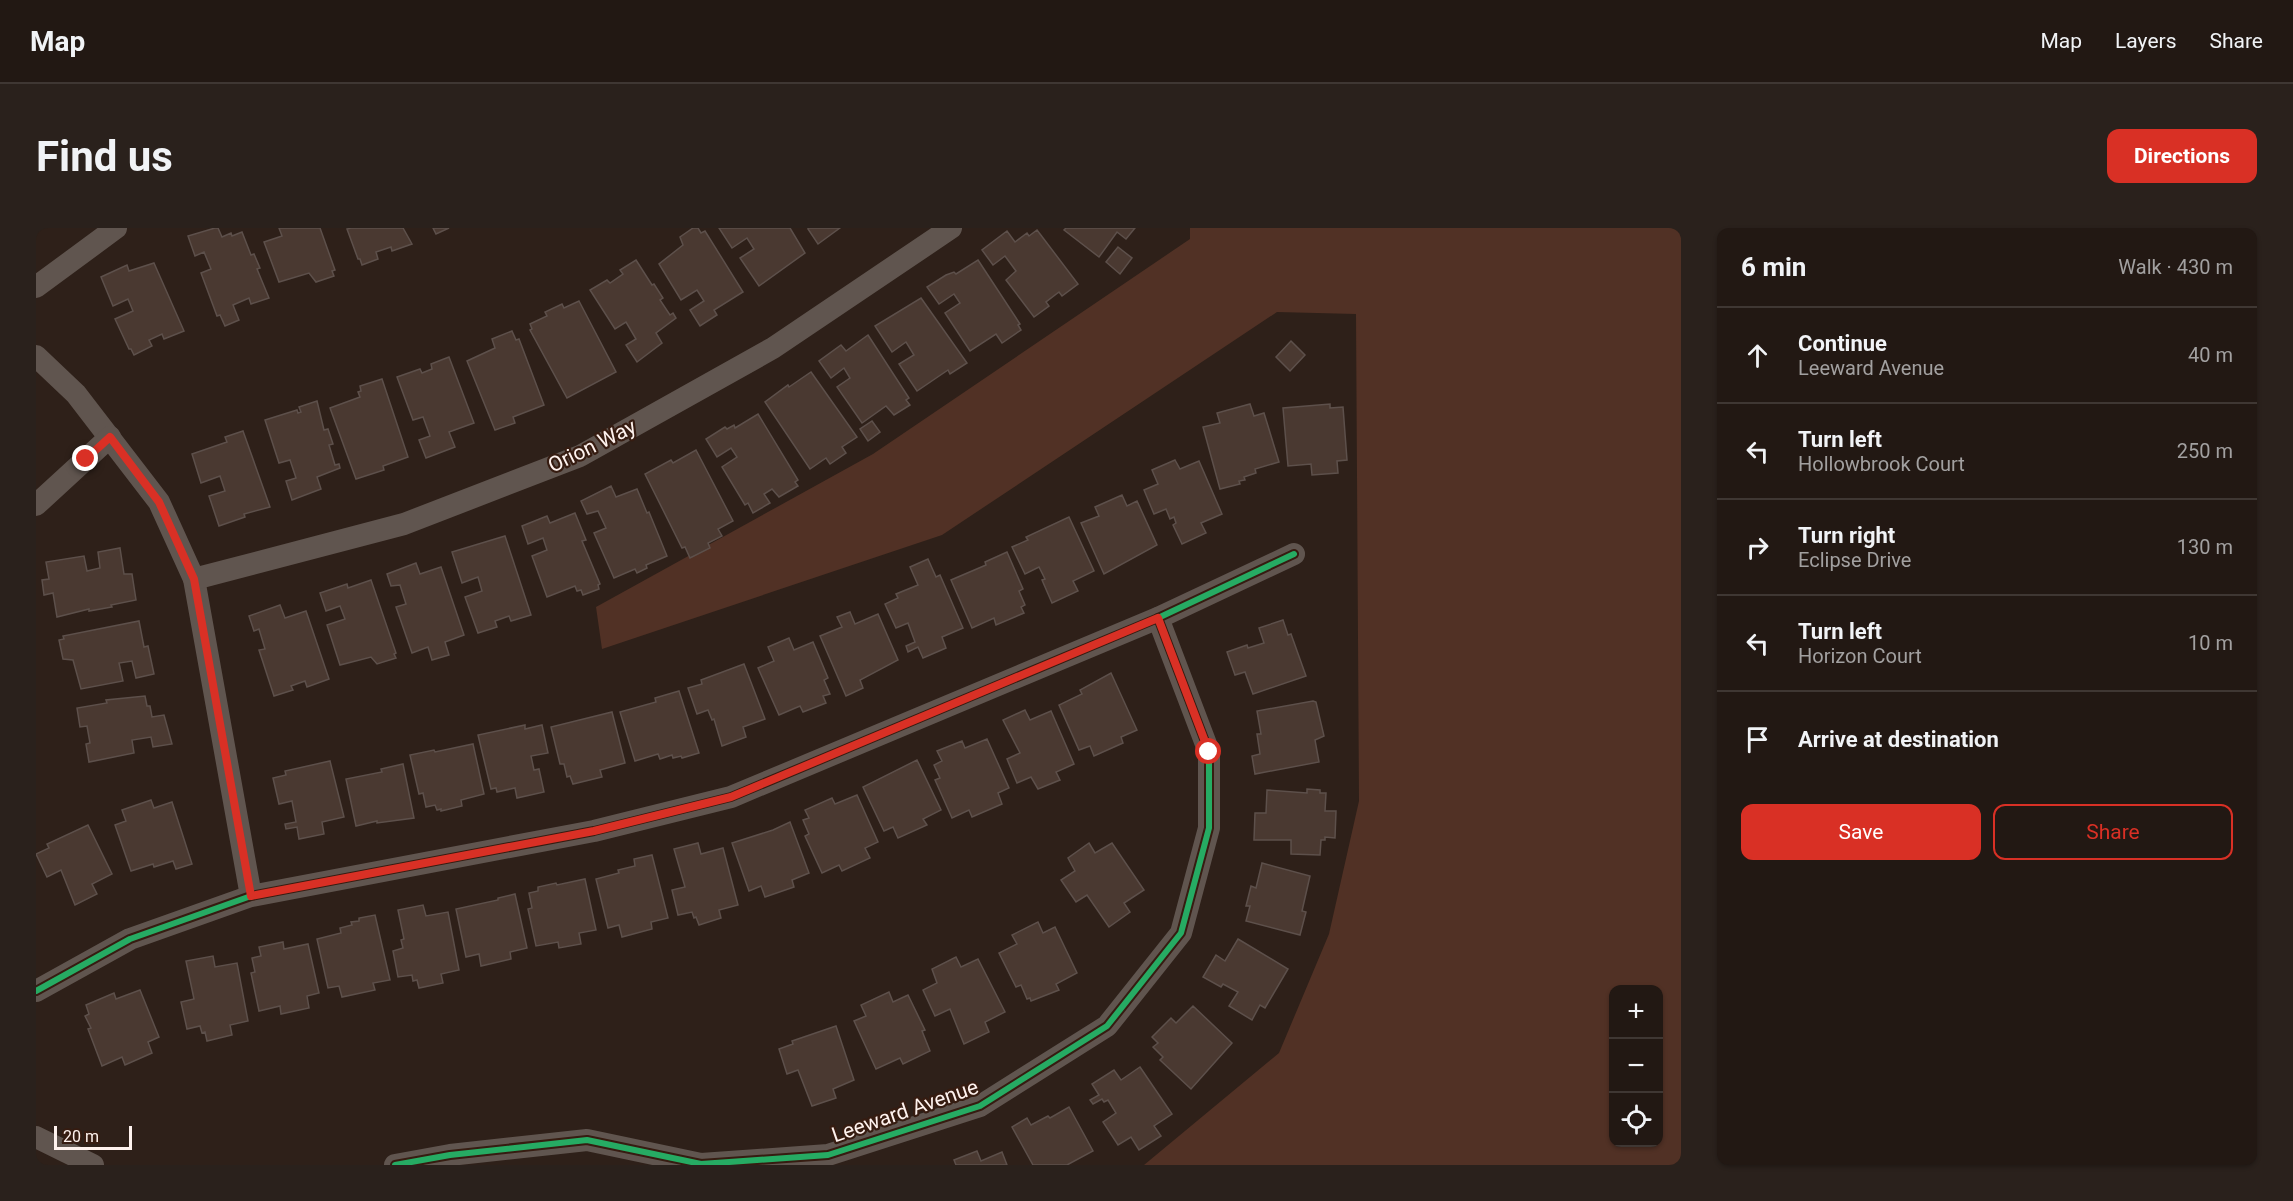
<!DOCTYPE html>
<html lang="en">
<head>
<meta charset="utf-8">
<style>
	:root { --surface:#221813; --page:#2a211c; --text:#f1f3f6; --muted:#a2a0a0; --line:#3f3733; --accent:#d93025 }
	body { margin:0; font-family:Roboto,sans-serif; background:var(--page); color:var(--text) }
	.controls { position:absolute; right:18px; bottom:18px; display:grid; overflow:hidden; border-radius:12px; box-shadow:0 2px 4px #0004 }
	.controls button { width:54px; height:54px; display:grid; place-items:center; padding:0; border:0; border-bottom:2px solid var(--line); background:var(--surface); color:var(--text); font:30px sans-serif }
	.scale { position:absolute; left:18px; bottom:15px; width:78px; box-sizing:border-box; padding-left:6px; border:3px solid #fef2ee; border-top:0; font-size:16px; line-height:21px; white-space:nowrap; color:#fef2ee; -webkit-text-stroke:4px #361c11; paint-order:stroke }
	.stop { position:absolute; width:18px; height:18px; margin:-14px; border:4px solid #d93025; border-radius:50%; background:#fff }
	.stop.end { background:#d93025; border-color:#fff; box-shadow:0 2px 6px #0008 }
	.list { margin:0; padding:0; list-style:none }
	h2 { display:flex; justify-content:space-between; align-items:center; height:78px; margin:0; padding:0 24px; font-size:26px }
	h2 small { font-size:20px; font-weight:400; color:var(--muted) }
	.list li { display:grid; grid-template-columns:39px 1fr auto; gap:18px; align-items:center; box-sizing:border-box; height:96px; padding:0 24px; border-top:2px solid var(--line) }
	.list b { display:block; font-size:22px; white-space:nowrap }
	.list p { margin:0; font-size:20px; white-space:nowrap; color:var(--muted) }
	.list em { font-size:20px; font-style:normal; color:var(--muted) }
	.actions { display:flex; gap:12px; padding:18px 24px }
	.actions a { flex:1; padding:14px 0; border:2px solid var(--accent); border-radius:12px; text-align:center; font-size:21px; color:var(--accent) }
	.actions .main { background:var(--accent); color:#fff }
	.icon { flex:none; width:33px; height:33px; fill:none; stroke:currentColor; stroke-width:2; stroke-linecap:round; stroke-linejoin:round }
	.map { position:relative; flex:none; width:1645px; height:937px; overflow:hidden; border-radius:12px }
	header { display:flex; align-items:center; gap:36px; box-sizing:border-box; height:84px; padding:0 30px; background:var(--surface); border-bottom:2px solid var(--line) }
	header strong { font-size:28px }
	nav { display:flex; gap:33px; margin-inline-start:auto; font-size:21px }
	.intro { display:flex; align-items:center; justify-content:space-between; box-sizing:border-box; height:144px; padding:0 36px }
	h1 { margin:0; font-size:42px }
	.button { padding:15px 27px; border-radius:12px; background:var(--accent); color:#fff; font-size:21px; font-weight:700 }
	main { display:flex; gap:36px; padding:0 36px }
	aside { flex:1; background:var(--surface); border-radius:12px; box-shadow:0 2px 4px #0004 }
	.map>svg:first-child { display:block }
	.green { fill:#513125; fill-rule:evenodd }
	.building { fill:#4a3931; stroke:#5d504b; stroke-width:1.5 }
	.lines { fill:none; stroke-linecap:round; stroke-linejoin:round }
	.street { stroke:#60554f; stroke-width:22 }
	.cycleway-casing { stroke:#361c11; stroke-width:10 }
	.cycleway { stroke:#26ab63; stroke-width:6 }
	.route { stroke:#d93025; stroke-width:8 }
	.labels { text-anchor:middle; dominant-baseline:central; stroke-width:4.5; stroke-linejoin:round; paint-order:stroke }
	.street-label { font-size:21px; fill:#fef2ee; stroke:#361c11 }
</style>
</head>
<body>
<header>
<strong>Map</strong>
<nav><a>Map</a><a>Layers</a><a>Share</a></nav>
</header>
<div class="intro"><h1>Find us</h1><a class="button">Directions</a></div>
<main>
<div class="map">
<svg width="1645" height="937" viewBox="0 0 1645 937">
	<rect width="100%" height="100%" fill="#2e2019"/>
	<path class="green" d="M1154,0h491v937h-537l135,-112 50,-119 30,-133 -3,-487 -79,-2 -335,223 -340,114 -6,-42 277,-153 317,-215zM1578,762h44v152h-44z"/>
	<g class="building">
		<path d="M179,0h3l4,9 9,-4 1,3 10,-4 9,23 3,-1 6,14 -3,1 12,29 -18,6 -2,-6 -16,7 6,15 -14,6 -5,-11 -3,1 -16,-43 10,-4 -7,-17 -9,4 -7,-20z"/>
		<path d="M243,0h41l15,42 -3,1 2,5 -18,6 -7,-9 -30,9 -15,-40 18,-6z"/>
		<path d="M315,0h52l9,16 -20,7 -1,-4 -15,5 2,7 -16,6 -2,-6h-2l-11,-30z"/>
		<path d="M397,0h16l-13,6z"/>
		<path d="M657,0h5l3,5 4,-2 38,61 -29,18 3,5 -17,11 -10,-16 14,-9 -7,-11 -16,10 -22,-36 24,-19 -3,-8z"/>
		<path d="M683,0h71l15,25 -46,33 -19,-28 14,-9 -7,-11 -15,10z"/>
		<path d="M804,0l-22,16 -10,-15v-1z"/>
		<path d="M1030,0h69l-9,11 -9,-7 -18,25 -35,-27z"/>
		<path d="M1001,2l41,54 -16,12 -3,-4 -13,10 3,4 -15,11 -28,-37 10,-9 -11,-15 -12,9 -11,-15 25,-19 8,11 12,-9 2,3z"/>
		<path d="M1082,19l14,11 -12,16 -14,-12z"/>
		<path d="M600,32l16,25 2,-1 9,14 -3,2 10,15 3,-2 3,5 -20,15 6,10 -25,19 -11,-17 10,-6 -10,-17 -11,7 -25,-39 17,-10 3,3 13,-9 -3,-4z"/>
		<path d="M942,32l42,64 -2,1 3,5 -19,13 -6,-9 -26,17 -25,-38 15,-10 -6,-9 -15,10 -12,-17 19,-12 8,-3 2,2z"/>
		<path d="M118,35l30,68 -20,8 -2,-5 -13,6 3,6 -18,9 -3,-6h-2l-14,-30 18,-8 -5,-12 -15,7 -12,-29 26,-12 2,6z"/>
		<path d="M885,70l46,65 -17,11 -2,-4 -31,21 -18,-27 15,-9 -8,-13 -14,10 -17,-26z"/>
		<path d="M543,73l37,71 -49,26 -37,-68 2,-1 -2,-5 17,-8 -2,-4 17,-8 2,4z"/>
		<path d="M476,103l4,9 3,-1 25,66 -31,12 2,6 -20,7 -28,-69 28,-13 -3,-9z"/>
		<path d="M832,107l41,63 -3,2 4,5 -16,10 -8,-9 -24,17 -25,-36 13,-9 -6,-10 -13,10 -12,-17 22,-16 5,6z"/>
		<path d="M1255,113l14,14 -15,16 -14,-14z"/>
		<path d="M413,129l25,66 -25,9 6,15 -29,11 -7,-18 11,-4 -7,-19 -10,3 -16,-43 23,-8 2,4 10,-4 -1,-5z"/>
		<path d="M775,144l46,65 -15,10 4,6 -16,11 -4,-6 -16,11 -45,-67 23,-17 1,2z"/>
		<path d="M346,151l26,78 -25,9 1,4 -28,9 -26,-71 30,-11 -2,-5 3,-1 -1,-5z"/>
		<path d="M281,173l7,29 4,-1 5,15 -4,1 6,20 4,-1 1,4 -23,9 4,12 -29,11 -6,-19 10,-3 -6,-18 -11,3 -14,-43 32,-10 1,3 3,-1 -2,-5z"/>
		<path d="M1214,176l4,12 10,-3 15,49 -24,7 1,4 -12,4 1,3 -6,1 1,3 -20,5 -17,-62 17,-4 -3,-10z"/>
		<path d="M1294,176v4l13,-1 4,53 -10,1 1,12 -26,2 -1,-11 -23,2 -5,-58z"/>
		<path d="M722,186l40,66 -3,2 3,4 -19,11 -7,-8 -8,5 6,9 -17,10 -5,-10 -3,2 -23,-38 15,-10 -6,-9 -14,9 -11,-18 19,-12 2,2 7,-4 1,3z"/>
		<path d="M836,193l8,11 -12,9 -8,-12z"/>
		<path d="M207,203l27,76 -26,7 1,3 -26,9 -10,-30 16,-5 -5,-15 -19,7 -9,-29 35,-12 -2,-5z"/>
		<path d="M660,222l37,71 -15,8 4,7 -14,7 2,5 -20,10 -5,-11 -3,1 -37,-74 26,-14 2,3z"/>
		<path d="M1139,232l5,9 19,-8 23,53 -21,9 5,10 -24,11 -9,-19 3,-2 -2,-6 -4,2 -4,-10 -12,5 -10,-24 14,-6 -6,-14z"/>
		<path d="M575,258l5,11 21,-8 10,24 2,-1 18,44 -21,9 1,3 -10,5 -2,-4 -21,9 -20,-45 12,-5 -8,-17 -11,3 -6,-13z"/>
		<path d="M1086,267l5,11 10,-5 20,44 -53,29 -23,-51 18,-7 -4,-9z"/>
		<path d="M539,285l11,27 -4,1 18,43 -2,1 1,4 -16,6 -2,-5 -4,1 -2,-5 -28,11 -15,-41 15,-6 -4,-12 -15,6 -6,-18 25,-10 3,7z"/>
		<path d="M1033,289l25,54 -21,10 5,10 -26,12 -10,-23 3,-1 -6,-12 -14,7 -13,-27 16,-7 -2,-3z"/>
		<path d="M469,308l26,79 -20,6 -2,-5 -14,5 2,6 -19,6 -13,-36 17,-6 -4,-14 -16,6 -10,-31z"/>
		<path d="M84,320l4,26h8l4,26 -25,5 1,2 -23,4v-2l-32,8 -4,-24 -9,2 -2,-15 7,-1 -3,-17 38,-6 3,15 13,-3 -2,-16z"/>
		<path d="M971,324l16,37 -4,2 6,14 -4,2 3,6 -28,12 -2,-7 -22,10 -21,-48 35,-15 -1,-3z"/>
		<path d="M892,331l8,18 4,-2 23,53 -21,9 4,11 -23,10 -5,-11 -10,5 -2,-6 9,-4 -7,-19 -12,5 -11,-24 13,-6 -2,-4 22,-9 -8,-18z"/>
		<path d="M380,335l4,11 21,-7 23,68 -19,7 4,13 -17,5 -4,-13 -16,6 -16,-46 10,-3 -6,-19 -9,1 -4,-12z"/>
		<path d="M335,352l25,73 -2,1 2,4 -19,6 -6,-7 -31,8 -13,-40 18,-6 -5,-13 -14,5 -6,-18 27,-9 1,4z"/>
		<path d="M244,377l5,13 21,-7 23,68 -22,8 -2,-6 -14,5 2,4 -19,6 -15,-46 6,-1 -6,-20 -5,2 -5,-15z"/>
		<path d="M814,384l5,12 23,-10 20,46 -38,20 3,8 -17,8 -26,-60 22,-9 -5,-10z"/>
		<path d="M1247,392l5,15 3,-1 15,42 -53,18 -8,-22 -10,3 -8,-23 20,-7 1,3 16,-5 -5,-15z"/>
		<path d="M103,393l5,26 4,-1 6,28 -18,4 -4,-17 -13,2 4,18 -42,8 -8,-29 -10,-1 -4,-19 5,-1 -1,-3z"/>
		<path d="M753,410l5,12 19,-8 15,36 -4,2 6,14 -7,2 3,7 -23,9 -3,-6 -21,9 -21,-47 16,-7 -6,-14z"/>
		<path d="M708,436l21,55 -22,8 3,10 -24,9 -8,-27 -2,1 -4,-10 -11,4 -9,-26 14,-4 -1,-4z"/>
		<path d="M1075,445l26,57 -16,7 2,6 -29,13 -4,-10 -11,4 -20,-45 23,-11 -2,-4z"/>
		<path d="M643,463l20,62 -17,5 -1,-2 -8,2 -1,-3 -12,4 -2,-5 -23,7 -15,-49 36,-10 -1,-4z"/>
		<path d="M109,468l2,10h3l2,11 12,-2 8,29 -19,3 -2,-10 -19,3 2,13 -45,9 -3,-18 4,-1 -3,-17 -7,1 -3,-19 30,-5 -1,-3z"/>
		<path d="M1277,473l3,1 8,34 -9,4 4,22 -64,12 -3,-18 8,-2 -3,-20h4l-4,-23z"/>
		<path d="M989,482l5,10 21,-9 23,53 -18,8 4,8 -22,9 -7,-12 -14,6 -10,-24 13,-6 -17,-33z"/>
		<path d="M576,484l13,51 -25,7 2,7 -29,7 -3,-8 -3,1 -3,-13h-4l-9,-37z"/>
		<path d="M489,497v4l17,-4 6,28 -17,3 3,14 5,-1 5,23 -27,6 -2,-10 -18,4 -1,-4 -5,1 -13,-54z"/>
		<path d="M951,511l22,49 -11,5 4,11 -30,13 -3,-7 -17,8 -17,-38 5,-2 -6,-13 8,-4 -5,-10 25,-10 3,7z"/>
		<path d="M437,516l11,50 -23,6 1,6 -21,5v-2l-4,1 -2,-5 -9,2 -3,-14 -4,1 -9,-39 24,-5 1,2z"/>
		<path d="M881,532l24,50 -18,9 4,6 -29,13 -5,-11 -9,4 -21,-44z"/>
		<path d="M294,533l14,56 -22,5 2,12 -25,5 -2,-12 -11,2 -1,-5 11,-2 -4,-21 -13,3 -6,-26 13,-3 -1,-4z"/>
		<path d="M367,536l11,54 -37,5v-2l-21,5 -10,-47 36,-7 -1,-3z"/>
		<path d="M1271,561l13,1v3h6l-1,18h11l-1,27 -10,-1v3h-4l-1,15 -29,-1v-14h-37l1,-27h11l1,-23 40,3z"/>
		<path d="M821,567l21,47 -13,6 5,10 -28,13 -3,-6 -17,8 -17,-37 4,-2 -6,-14 6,-2 -4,-8 27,-12 3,6z"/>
		<path d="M115,572l3,8 18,-6 20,62 -16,5 -3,-8 -19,6 -1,-3 -22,7 -16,-46 11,-4 -4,-11z"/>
		<path d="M754,594l19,51 -17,7 2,7 -29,10 -4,-11 -12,5 -17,-48 41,-13z"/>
		<path d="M52,597l24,49 -20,10 5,10 -22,11 -14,-35 -14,7 -11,-23 13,-6 -2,-4z"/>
		<path d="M662,615l3,11 22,-6 15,57 -19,5 2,8 -22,7 -3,-8 -2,1 -2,-6 -14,3 -6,-25 13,-3 -11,-38z"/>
		<path d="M1053,615l6,10 17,-10 32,47 -20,13 6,9 -21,15 -22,-32 -11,7 -15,-22 14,-9 -7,-13z"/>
		<path d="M616,627l16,63 -17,4 1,7 -30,8 -3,-12 -11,3 -12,-49 23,-6 -1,-3 17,-4 -1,-7z"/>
		<path d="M1226,635l48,13 -8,35 4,1 -6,23 -54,-14 4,-15h-4l5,-20 5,2z"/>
		<path d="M549,651l11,51 -17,3 2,11 -22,4 -1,-6 -22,4 -8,-37 4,-1 -3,-15 9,-2v-4l18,-4 1,2z"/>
		<path d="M479,666l12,54 -17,4 1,7 -30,7 -2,-12 -13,3 -10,-48 42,-9v-2z"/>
		<path d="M387,677l3,11 22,-4 11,58 -18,4 2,9 -24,5 -2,-8 -4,1 -1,-6 -14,2 -5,-26 10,-3 -2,-8 3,-1 -6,-29z"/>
		<path d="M339,687l15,65 -17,3 2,7 -33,7 -3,-11 -11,2 -11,-49 24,-6 -1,-5 12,-3 -1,-3 8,-1v-3z"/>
		<path d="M1002,694l5,11 12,-6 22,46 -21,11 3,6 -28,11 -1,-3 -3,1 -6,-14 -5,2 -17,-34 18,-9 -5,-9z"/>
		<path d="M1202,711l50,30 -23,39 -5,-3 -8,15 -23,-14 9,-14 -15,-8 -2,3 -18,-10 13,-22 9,6z"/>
		<path d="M247,714l1,7 24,-5 11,49 -12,3 2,12 -28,6 -1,-8 -21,5 -8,-38 4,-1 -3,-14 9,-2 -2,-9z"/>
		<path d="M177,728l2,11 22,-4 11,58 -18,4 2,10 -25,6 -2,-9 -3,1 -2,-7 -13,3 -6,-27 13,-3 -8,-38z"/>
		<path d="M920,729l5,10 17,-8 27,53 -20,10 4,10 -25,12 -14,-35 -15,7 -12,-26 14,-7 -5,-14z"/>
		<path d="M104,762l19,47 -11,5 4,11 -27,12 -3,-8 -20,9 -14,-37 3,-1 -6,-12 4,-2 -3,-9 28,-12 2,6z"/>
		<path d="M853,764l4,10 15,-7 17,35 -3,1 8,20 -27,13 -3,-6 -24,11 -22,-48 12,-5 -5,-11z"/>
		<path d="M1157,778l39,37 -41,46 -31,-29 3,-3 -10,-10 5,-4 -6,-6 19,-19 5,5z"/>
		<path d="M800,798l18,54 -21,9 3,9 -24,8 -14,-36 -11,4 -8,-25 14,-5 -1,-3z"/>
		<path d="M1104,839l32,47 -18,12 7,10 -22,14 -8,-13 -13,8 -15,-23 13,-9 -8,-13 -4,2 -2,-3 -9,5 -3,-4 9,-5 -7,-11 22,-14 7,10z"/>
		<path d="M1033,879l24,44 -26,14h-34l-21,-38 15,-9 4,7 17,-9 2,2z"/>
		<path d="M941,923l4,10 21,-9 5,13h-51l-2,-5z"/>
	</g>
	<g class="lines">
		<g class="street">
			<path d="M0,59l80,-59"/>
			<path d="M0,128l40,38 83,108 35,77 57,317"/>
			<path d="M0,277l74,-68"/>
			<path d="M158,351l210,-55 176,-68 193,-108 178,-120"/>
			<path d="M0,763l94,-52 121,-43 343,-65 137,-34 427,-179 136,-64"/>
			<path d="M0,909l57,28"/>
			<path d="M359,937l55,-10 137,-15 114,24 127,-9 152,-49 127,-80 74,-93 28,-105v-76l-51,-134"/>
		</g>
		<defs>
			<g id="cycleway">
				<path d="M0,763l94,-52 121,-43 343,-65 137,-34 427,-179 136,-64"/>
				<path d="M359,937l55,-10 137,-15 114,24 127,-9 152,-49 127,-80 74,-93 28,-105v-76l-51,-134"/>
			</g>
		</defs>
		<use href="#cycleway" class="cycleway-casing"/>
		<use href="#cycleway" class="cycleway"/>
	</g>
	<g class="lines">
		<path class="route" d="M50,231l24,-22 49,65 35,77 57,317 343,-65 137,-34 427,-179 51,134"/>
	</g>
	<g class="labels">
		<g class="street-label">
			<text transform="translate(556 218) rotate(-26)">Orion Way</text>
			<text transform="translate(869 883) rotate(-19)">Leeward Avenue</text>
		</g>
	</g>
</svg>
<div class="controls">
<button>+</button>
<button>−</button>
<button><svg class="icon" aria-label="locate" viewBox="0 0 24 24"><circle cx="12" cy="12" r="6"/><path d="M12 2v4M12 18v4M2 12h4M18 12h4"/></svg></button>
</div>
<div class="scale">20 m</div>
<div class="stop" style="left:1173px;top:524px"></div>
<div class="stop end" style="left:50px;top:231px"></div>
</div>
<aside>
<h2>6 min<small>Walk · 430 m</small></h2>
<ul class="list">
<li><svg class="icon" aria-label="ahead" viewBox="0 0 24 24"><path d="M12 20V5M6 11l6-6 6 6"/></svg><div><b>Continue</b><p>Leeward Avenue</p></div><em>40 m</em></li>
<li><svg class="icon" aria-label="left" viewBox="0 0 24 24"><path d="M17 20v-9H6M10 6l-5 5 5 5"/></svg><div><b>Turn left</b><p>Hollowbrook Court</p></div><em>250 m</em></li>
<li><svg class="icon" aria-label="right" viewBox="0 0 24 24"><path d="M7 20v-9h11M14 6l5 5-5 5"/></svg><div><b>Turn right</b><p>Eclipse Drive</p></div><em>130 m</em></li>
<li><svg class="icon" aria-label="left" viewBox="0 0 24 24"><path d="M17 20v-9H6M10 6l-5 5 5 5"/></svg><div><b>Turn left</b><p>Horizon Court</p></div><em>10 m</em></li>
<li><svg class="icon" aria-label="arrive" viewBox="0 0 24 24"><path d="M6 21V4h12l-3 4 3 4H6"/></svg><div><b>Arrive at destination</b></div></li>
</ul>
<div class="actions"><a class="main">Save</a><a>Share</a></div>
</aside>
</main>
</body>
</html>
